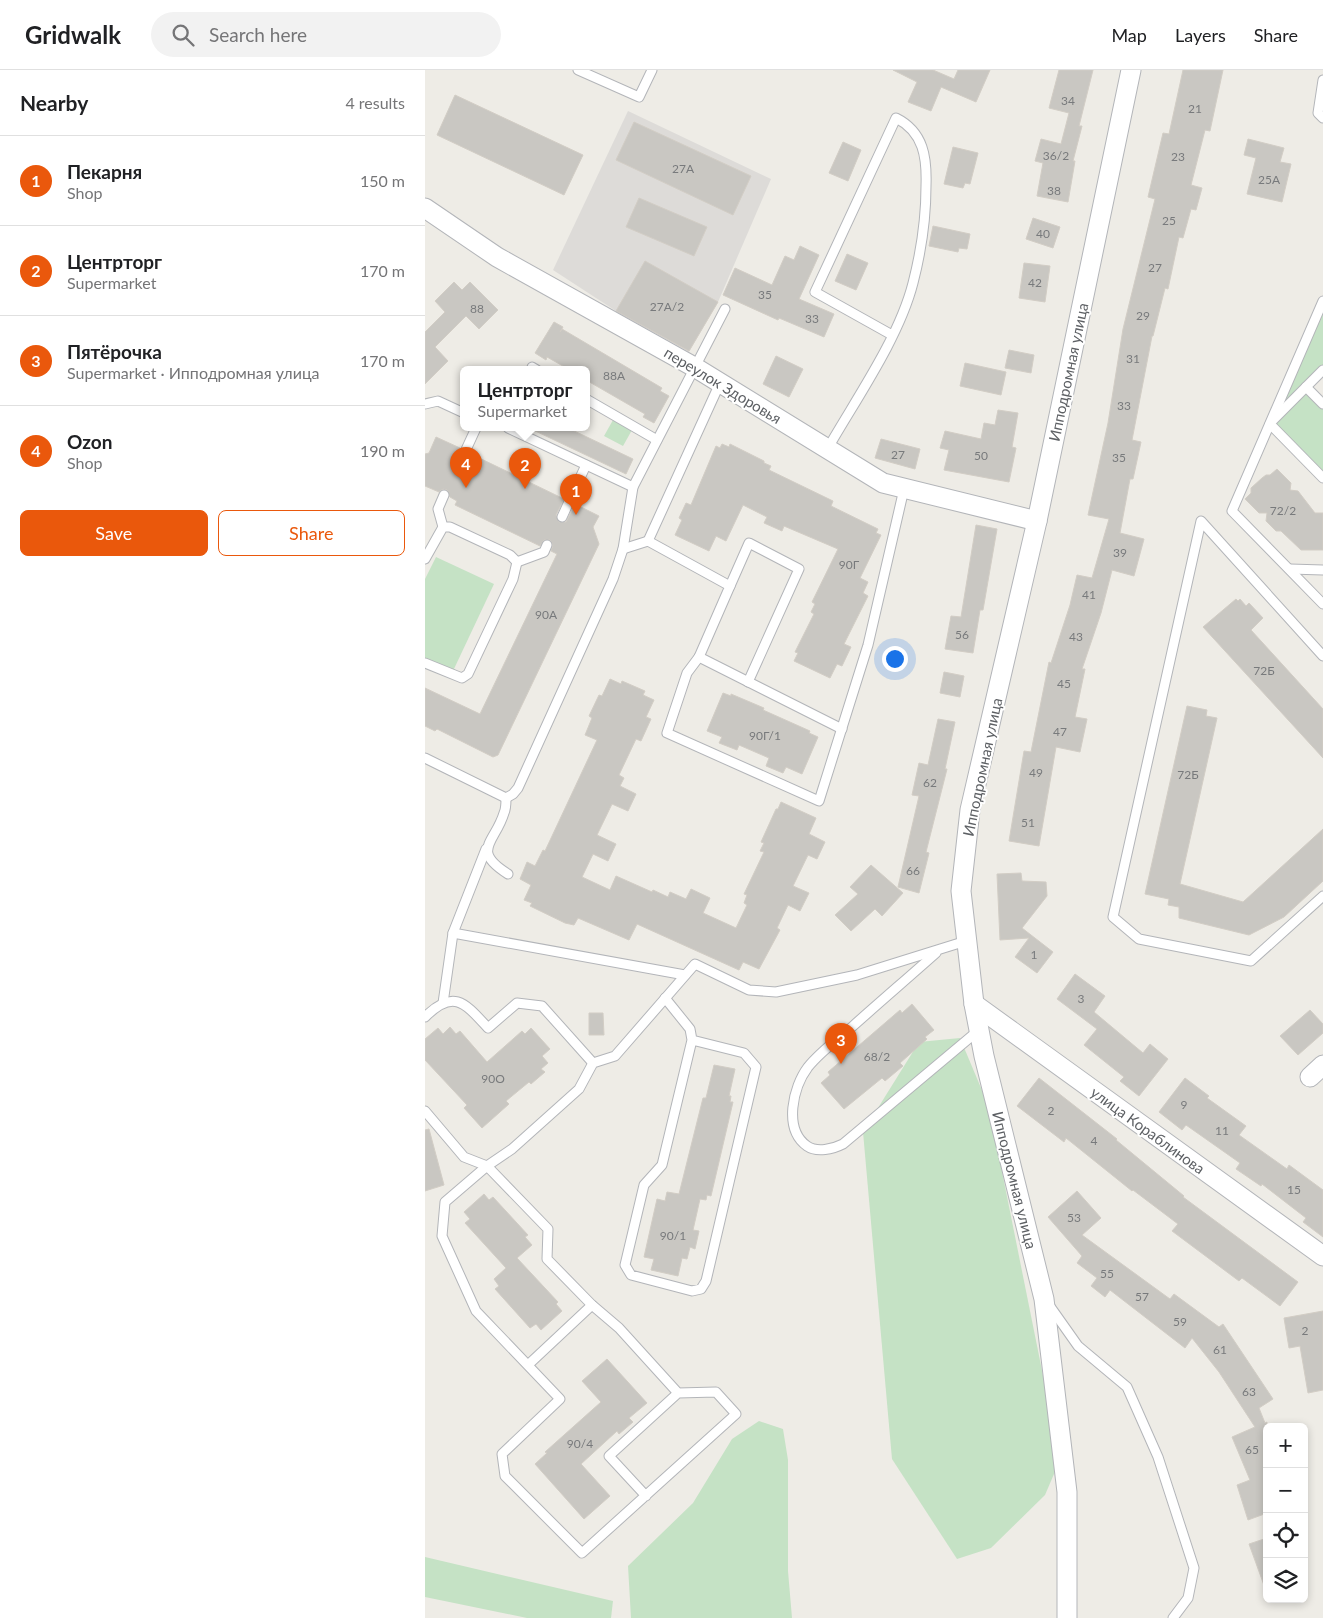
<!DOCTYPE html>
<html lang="en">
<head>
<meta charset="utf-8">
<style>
	:root { --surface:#fff; --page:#f2f2f2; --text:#202124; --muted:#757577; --line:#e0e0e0; --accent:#ea580c }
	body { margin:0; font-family:Lato,sans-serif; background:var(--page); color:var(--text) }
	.controls { position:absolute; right:15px; bottom:15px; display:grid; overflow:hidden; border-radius:8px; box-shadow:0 2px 8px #0003 }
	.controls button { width:45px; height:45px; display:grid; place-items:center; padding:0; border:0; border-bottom:1px solid var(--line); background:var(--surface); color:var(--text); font:25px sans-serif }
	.you { position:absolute; left:469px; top:588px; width:18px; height:18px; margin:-12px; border:4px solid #fff; border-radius:50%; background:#1a73e8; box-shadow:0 0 0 8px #1a73e833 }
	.badge { display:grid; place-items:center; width:32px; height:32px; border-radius:50%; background:var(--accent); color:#fff; font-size:16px; font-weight:700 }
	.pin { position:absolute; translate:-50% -41px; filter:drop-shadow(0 1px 2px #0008) }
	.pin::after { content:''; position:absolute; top:26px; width:18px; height:15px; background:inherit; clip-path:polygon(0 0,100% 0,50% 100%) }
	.popup { position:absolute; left:35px; top:296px; width:130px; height:65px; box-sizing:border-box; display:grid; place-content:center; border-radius:8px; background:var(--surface); filter:drop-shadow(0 1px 4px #0005); font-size:16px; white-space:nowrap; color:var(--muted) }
	.popup b { font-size:19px; color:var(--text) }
	.popup::after { content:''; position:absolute; left:50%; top:100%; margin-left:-10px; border:10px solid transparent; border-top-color:var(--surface) }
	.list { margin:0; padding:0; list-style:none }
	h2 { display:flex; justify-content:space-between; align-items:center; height:65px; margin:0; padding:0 20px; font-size:21px }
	h2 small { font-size:16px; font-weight:400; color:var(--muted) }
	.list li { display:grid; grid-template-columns:32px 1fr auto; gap:15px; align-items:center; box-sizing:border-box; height:90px; padding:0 20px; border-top:1px solid var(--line) }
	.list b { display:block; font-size:19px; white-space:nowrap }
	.list p { margin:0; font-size:16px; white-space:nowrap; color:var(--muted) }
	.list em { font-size:16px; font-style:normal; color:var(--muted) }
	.actions { display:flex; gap:10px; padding:15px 20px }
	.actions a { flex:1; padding:11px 0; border:1px solid var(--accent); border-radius:8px; text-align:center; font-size:18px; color:var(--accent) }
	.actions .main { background:var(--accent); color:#fff }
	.icon { flex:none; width:28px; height:28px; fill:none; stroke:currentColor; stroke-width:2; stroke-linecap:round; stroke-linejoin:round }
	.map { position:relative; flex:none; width:898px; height:1548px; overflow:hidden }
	header { display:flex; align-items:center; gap:30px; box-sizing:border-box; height:70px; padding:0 25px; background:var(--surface); border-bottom:1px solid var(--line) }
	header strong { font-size:24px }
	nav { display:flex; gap:28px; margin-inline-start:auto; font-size:18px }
	.search { width:350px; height:45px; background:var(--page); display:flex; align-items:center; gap:12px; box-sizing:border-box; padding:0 18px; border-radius:28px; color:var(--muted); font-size:19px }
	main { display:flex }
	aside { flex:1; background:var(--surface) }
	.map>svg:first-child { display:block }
	.industrial { fill:#dddbd8 }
	.green { fill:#c5e2c5 }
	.building { fill:#c9c7c2; stroke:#d2cdc5 }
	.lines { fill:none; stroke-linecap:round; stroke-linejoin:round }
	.service-casing { stroke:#b3b5b9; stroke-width:11 }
	.minor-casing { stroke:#b3b5b9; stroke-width:21 }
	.service { stroke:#fff; stroke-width:9 }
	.minor { stroke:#fff; stroke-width:19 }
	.labels { text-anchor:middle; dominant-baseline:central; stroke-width:4; stroke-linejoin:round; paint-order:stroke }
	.number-label { font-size:12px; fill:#787a7c }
	.street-label { font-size:15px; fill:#5d6064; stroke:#fff }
</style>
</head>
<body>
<header>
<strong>Gridwalk</strong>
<div class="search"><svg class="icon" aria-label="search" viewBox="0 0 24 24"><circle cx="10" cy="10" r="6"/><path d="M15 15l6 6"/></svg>Search here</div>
<nav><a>Map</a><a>Layers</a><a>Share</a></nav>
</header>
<main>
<aside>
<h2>Nearby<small>4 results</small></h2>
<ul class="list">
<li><span class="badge">1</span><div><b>Пекарня</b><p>Shop</p></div><em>150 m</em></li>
<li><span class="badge">2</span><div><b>Центрторг</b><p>Supermarket</p></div><em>170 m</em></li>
<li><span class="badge">3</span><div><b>Пятёрочка</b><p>Supermarket · Ипподромная улица</p></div><em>170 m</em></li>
<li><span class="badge">4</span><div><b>Ozon</b><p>Shop</p></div><em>190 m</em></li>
</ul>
<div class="actions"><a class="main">Save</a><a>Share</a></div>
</aside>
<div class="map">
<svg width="898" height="1548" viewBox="0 0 898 1548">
	<rect width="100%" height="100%" fill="#eeece6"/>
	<path class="industrial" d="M203,41l143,68 -53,123 -29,50 -73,-41 -63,-41z"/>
	<g class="green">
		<path d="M898,231v69l-16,17 16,17v74l-53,-54z"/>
		<path d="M188,350l19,10 -9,16 -19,-10z"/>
		<path d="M11,487l58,27 -41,87 -28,-13v-79z"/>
		<path d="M535,968l29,69 71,353 -15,35 -54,53 -34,11 -65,-100 -29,-327 56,-90z"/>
		<path d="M334,1351l24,8 5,31v111l4,47h-161l-3,-52 65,-63 39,-64z"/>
		<path d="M0,1487l188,44 -2,17h-84l-102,-21z"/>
	</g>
	<g class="building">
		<path d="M468,0h40l21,9 4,-9h32l-14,32 -35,-15 -10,24 -23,-9 9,-20z"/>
		<path d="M634,0h34l-14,56h3l-9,35h2l-7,41 -31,-6 6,-33 -8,-2 6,-22 20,5 8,-31 -20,-5z"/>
		<path d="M758,0h40l-13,61 -5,-1 -14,55 11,3 -6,22 -5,-1 -8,29 -4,-1 -11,52 -3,-1 -12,48h-1l-20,104 9,2 -8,37h-3l-10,54 24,6 -10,37 -22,-6 -11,43 -19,56h3l-10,48 12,2 -7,33 -24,-5 -17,99 -30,-5 15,-90 7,1 18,-90 2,1 19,-58 7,-30 15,3 17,-59 -21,-4 20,-92 15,-94 32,-130 -7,-2 15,-64 6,1z"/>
		<path d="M30,25l128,60 -19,40 -127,-60z"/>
		<path d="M209,52l117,54 -18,39 -117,-55z"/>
		<path d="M823,69l36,9 -4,14 11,2 -9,38 -35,-8 9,-36 -12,-3z"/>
		<path d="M418,72l18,8 -13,31 -19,-8z"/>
		<path d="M528,77l25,6 -8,31 -5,-1 -2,5 -19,-4z"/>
		<path d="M214,128l68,29 -13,29 -68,-29z"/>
		<path d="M608,148l27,9 -7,21 -27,-9z"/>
		<path d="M508,156l37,8 -3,15 -8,-1 -1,4 -29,-6z"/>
		<path d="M375,176l19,9 -20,44 35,15 -10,23 -45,-19 -1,2 -55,-25 12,-27 37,17 13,-29 9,4z"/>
		<path d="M422,184l21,9 -12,27 -21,-9z"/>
		<path d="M220,191l73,41 -29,49 -73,-40z"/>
		<path d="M599,193l26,3 -5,36 -26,-4z"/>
		<path d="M29,212l8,8 8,-8 28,28 -19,19 -13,-13 -31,31 13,14 -23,23v-52l20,-20 -10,-11z"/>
		<path d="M129,252l9,5 -3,5 2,-3 100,59 -2,3 9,5 -15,27 -11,-6 2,-3 -59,-34v-10h-16l-23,-13 -1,3 -11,-7z"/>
		<path d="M584,280l25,5 -3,18 -26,-5z"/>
		<path d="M351,286l27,13 -14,28 -26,-13z"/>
		<path d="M540,293l41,9 -5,23 -41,-9z"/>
		<path d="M573,340l20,3 -6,34 4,1 -7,34 -65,-12 5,-20 -9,-2 5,-17 36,8 3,-16 11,2z"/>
		<path d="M104,358h39l65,31 -7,15z"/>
		<path d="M11,367l24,11 -8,17 3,7h7l9,-18 93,45 -8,16 3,7h7l9,-18 24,12 -6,11 6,17 -101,211 -5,2 -56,-28 -2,2 -10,-5v-38l55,26 77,-160 -6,-3 2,-6 -3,-5h-6l-4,6 -85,-41 2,-4 -7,-4 -3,-7 -4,-1 -4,3 -14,-6v-32l4,-1z"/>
		<path d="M456,369l39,10 -5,20 -40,-11z"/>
		<path d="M297,374l7,3 1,-3 34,17v2l7,3 -2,4 64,31 -2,5 47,23 -2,4 5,2 -21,43 8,4 -5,11 5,3 -24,48 7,3 -9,19 -5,-2 -7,14 -36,-17 4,-8 -3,-1 19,-38 -3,-2 4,-8 -3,-2 26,-53 -54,-23 -2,5 -18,-8 3,-6 -24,-12 -17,36 -10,-5 -7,15 -34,-16 7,-15 -3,-2 7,-15 5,2 25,-59 4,2z"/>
		<path d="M852,399l14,14 -1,7 8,1 17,22h8v37h-22l-20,-19h-5l-10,-10 1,-8h-8l-14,-14 6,-6v-5l11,-10 4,-3h4z"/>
		<path d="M551,455l21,4 -14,81h-3l-7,43 -28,-4 6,-33 10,1z"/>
		<path d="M811,529l2,2 2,-2 6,7 3,-3 14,15 -12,12 72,79v49l-120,-131z"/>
		<path d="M519,602l20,4 -4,21 -20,-4z"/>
		<path d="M185,609l11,5 1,-3 23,10 -2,4 11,5 -8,17 5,2 -10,22 -5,-2 -17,36 5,3 -4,8 16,8 -8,17 -16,-7 -15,31 19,9 -8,17 -15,-7 -11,23 28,13 6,-14 36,16 1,-2 15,7 2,-5 16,7 5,-10 19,9 -7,15 33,15 11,-23 -3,-2 3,-8 -3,-1 20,-42 -4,-1 4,-8 -3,-1 15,-33h2l3,-7 35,16 -7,16 16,8 -8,17 -9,-4 -15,31 16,7 -9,18 -12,-6 -11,23 3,2 -21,39 -16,-7 -4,8 -102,-46 -8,16 -51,-22 -4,7 -9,-2 -35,-17 2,-3 -8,-3 7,-15 -11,-6 7,-17 8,4 8,-16 2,1 52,-111 -12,-5 7,-17 -3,-2 10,-21 3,1z"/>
		<path d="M298,623l8,3v-2l33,14 -1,2 47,21 -1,2 9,4 -16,37 -16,-7 -3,6 -17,-7 3,-8 -30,-13 -2,5 -18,-7 3,-6 -15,-6z"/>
		<path d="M762,636l20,4 -1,6 11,2 -37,166 63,18 80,-73v52l-39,36 -35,18 -70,-17v-11l-11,-2 1,-6 -24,-5z"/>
		<path d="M513,649l17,3 -10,47h2l-21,83 3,1 -10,40 -21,-6 21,-91 -7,-1 7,-32 9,2z"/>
		<path d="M446,795l32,28 -21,23 -7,-7 -24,22 -16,-16 23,-21 -8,-7z"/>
		<path d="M596,803l1,8 24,1 1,14 -25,32 31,24 -16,21 -22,-16 14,-19 -29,2 -3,-66z"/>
		<path d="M650,904l30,22 -11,16 49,41 7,-9 18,15 -29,37 -19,-15 4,-4 -40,-32 13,-16 -40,-30z"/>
		<path d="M487,934l22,26 -9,7 2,2 -27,24 3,3 -18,15 -3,-3 -38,31 -23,-26 9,-8 -2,-3 29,-25 43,-37 2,3z"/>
		<path d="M885,940l13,14v9l-25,22 -18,-19z"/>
		<path d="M164,943h14l1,22h-15z"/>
		<path d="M25,957l6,7 4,-3 27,31 35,-31 3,3 6,-6 19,21 -8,7 6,7 -7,6 4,3 -14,12 -2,-2 -23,19 3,3 -27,24 -18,-20 3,-3 -42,-45v-21l13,-11 5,6z"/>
		<path d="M289,995l21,4 -6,27h2l-1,6h3l-22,94 -4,-1 -1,5 -6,-1 -7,31 6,1 -4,18 -5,-2 -3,12 -5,-1 -4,18 -27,-6 3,-11 -10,-2 13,-58 8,2 2,-9 12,2 24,-96h3z"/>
		<path d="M614,1008l78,61 -1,1 68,56 -1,1 115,85 -18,24 -38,-28 -3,3 -67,-50 6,-7 -45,-34 -1,1 -66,-53 -2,4 -47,-36z"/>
		<path d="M760,1008l24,18 -2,2 39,28 -7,9 48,34 2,-4 34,25v47l-20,-15 3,-4 -44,-34 -1,2 -25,-17 4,-6 -54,-38 -4,5 -23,-18z"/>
		<path d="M4,1059l15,56 -19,6v-61z"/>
		<path d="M652,1121l24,27 -19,17 88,64 4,-5 45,33 4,-3 50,75 -14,9 6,15 2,-1v91l-19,7 -11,-35 13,-5 -18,-43 23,-10 -36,-55 -27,-34 -7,10 -75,-58 -5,7 -14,-11 6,-8 -20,-15 5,-7 -34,-39z"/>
		<path d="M59,1124l5,6 4,-3 35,38 -3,2 7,8 -15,13 41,44 -2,2 6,7 -21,19 -5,-6 -6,4 -35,-39 4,-3 -5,-7 12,-11 -41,-45 5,-4 -6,-7z"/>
		<path d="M898,1241v79l-15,3 -8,-47 -11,2 -5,-30z"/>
		<path d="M182,1289l40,44 -18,15 4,4 -14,12 -2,-3 -36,33 29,32 -26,23 -49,-55 12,-11 -2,-1 56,-50 -19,-21z"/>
		<path d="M842,1468v49l-2,1 -16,-44z"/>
	</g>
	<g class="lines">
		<defs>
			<g id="service">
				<path d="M153,0l61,27 13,-27"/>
				<path d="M898,10l-5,33 5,5"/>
				<path d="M898,231l-91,210 91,93"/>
				<path d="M107,297l5,3"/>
				<path d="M881,317l17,17"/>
				<path d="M161,329l71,41"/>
				<path d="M0,334l13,-3 26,12"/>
				<path d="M848,350l50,-50"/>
				<path d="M845,354l53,54"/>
				<path d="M83,358l125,59"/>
				<path d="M403,378c28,-49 71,-110 85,-165 8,-31 13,-65 13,-97 1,-28 -2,-54 -30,-68l-81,174 77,43"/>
				<path d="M33,397l18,-39"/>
				<path d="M137,447l24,-52"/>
				<path d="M18,457l-5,-18 6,-14"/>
				<path d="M223,471l72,-158"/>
				<path d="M198,479l25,-8 82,45 -31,71 -12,16 -20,60 152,68 49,-156 36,-156"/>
				<path d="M0,489l18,-32h7l60,28 7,7 -4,17 -45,95 -6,4 -37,-15"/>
				<path d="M92,492l27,-10 3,-7"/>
				<path d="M865,499l33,1"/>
				<path d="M305,516l19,-43 50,26 -51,113"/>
				<path d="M898,586l-122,-135 -88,396 26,22 112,22 72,-65"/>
				<path d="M274,587l143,72"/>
				<path d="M0,688l81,40"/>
				<path d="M81,728l7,-4 5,-6 95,-209 10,-30 10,-62 92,-178"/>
				<path d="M81,728c0,5 0,11 -2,15 -9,30 -34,37 4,61"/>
				<path d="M28,863l232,42"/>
				<path d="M511,883c-27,24 -55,48 -83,73 -15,13 -32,25 -45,41 -15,20 -25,62 -1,79 10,7 26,3 36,-2l136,-114"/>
				<path d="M240,928l25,31 2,11 -30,125 -18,20 -19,80 6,10 61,16 9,-2 5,-8 50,-214 -12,-14 -52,-13"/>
				<path d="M18,933l10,-70 33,-84"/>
				<path d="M0,947c29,-29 40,-14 63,11l29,-25 25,3 51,57"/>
				<path d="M0,1041l39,46 23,9 25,-17 67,-60 14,-26 22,-7 80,-92 54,26 27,2 81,-17 109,-34"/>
				<path d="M624,1235l29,41 49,41 31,70 36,111 -6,30 -15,20"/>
				<path d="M104,1294l63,-59"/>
				<path d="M221,1426l-37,-40 69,-63 38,-1 20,22 -154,139 -77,-77 -3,-22 58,-55 -84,-88 -34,-75 3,-34 42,-36 61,63 -1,30 45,46 27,23 59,65"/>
			</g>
			<g id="minor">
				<path d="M0,138l72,49 199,111 187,115 154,38"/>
				<path d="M549,934l349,252"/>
				<path d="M885,1007l13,-12"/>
				<path d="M642,1548v-126l-23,-193 -60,-243 -10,-52 -13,-113 9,-81 67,-289 94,-451"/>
			</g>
		</defs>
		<use href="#service" class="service-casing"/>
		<use href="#minor" class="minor-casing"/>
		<use href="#service" class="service"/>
		<use href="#minor" class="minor"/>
	</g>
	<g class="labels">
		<g class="number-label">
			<text x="643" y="30">34</text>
			<text x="770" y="38">21</text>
			<text x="631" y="85">36/2</text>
			<text x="753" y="86">23</text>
			<text x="258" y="98">27А</text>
			<text x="844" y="109">25А</text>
			<text x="629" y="120">38</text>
			<text x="744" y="150">25</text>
			<text x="618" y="163">40</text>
			<text x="730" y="197">27</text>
			<text x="610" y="212">42</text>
			<text x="340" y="224">35</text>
			<text x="242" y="236">27А/2</text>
			<text x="52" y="238">88</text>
			<text x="718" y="245">29</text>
			<text x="387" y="248">33</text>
			<text x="708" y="288">31</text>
			<text x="189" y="305">88А</text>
			<text x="699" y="335">33</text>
			<text x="473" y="384">27</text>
			<text x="556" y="385">50</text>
			<text x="694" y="387">35</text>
			<text x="858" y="440">72/2</text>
			<text x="695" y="482">39</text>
			<text x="424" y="494">90Г</text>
			<text x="664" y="524">41</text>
			<text x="121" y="544">90А</text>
			<text x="537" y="564">56</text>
			<text x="651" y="566">43</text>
			<text x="839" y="600">72Б</text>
			<text x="639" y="613">45</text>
			<text x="635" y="661">47</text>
			<text x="340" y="665">90Г/1</text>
			<text x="611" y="702">49</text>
			<text x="763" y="704">72Б</text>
			<text x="505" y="712">62</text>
			<text x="603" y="752">51</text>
			<text x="488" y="800">66</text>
			<text x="609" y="884">1</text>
			<text x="656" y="928">3</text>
			<text x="452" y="986">68/2</text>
			<text x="68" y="1008">90О</text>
			<text x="759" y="1034">9</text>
			<text x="626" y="1040">2</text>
			<text x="797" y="1060">11</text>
			<text x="669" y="1070">4</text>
			<text x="869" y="1119">15</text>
			<text x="649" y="1147">53</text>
			<text x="248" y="1165">90/1</text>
			<text x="682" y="1203">55</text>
			<text x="717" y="1226">57</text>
			<text x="755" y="1251">59</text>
			<text x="880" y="1260">2</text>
			<text x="795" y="1279">61</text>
			<text x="824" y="1321">63</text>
			<text x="155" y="1373">90/4</text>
			<text x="827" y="1379">65</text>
		</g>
		<g class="street-label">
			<text transform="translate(643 302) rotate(-78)">Ипподромная улица</text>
			<text transform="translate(298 315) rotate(31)">переулок Здоровья</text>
			<text transform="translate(557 697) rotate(-78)">Ипподромная улица</text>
			<text transform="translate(723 1060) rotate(36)">улица Кораблинова</text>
			<text transform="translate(590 1110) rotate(76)">Ипподромная улица</text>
		</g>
	</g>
</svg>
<div class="controls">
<button>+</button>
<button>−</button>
<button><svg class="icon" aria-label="locate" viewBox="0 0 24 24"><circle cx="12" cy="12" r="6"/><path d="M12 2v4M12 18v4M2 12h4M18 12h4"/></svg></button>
<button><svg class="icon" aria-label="layers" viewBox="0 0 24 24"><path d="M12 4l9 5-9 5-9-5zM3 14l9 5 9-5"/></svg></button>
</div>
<div class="you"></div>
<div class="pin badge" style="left:151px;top:445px">1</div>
<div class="pin badge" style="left:100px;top:419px">2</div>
<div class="popup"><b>Центрторг</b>Supermarket</div>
<div class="pin badge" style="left:416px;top:994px">3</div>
<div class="pin badge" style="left:41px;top:418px">4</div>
</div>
</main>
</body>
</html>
